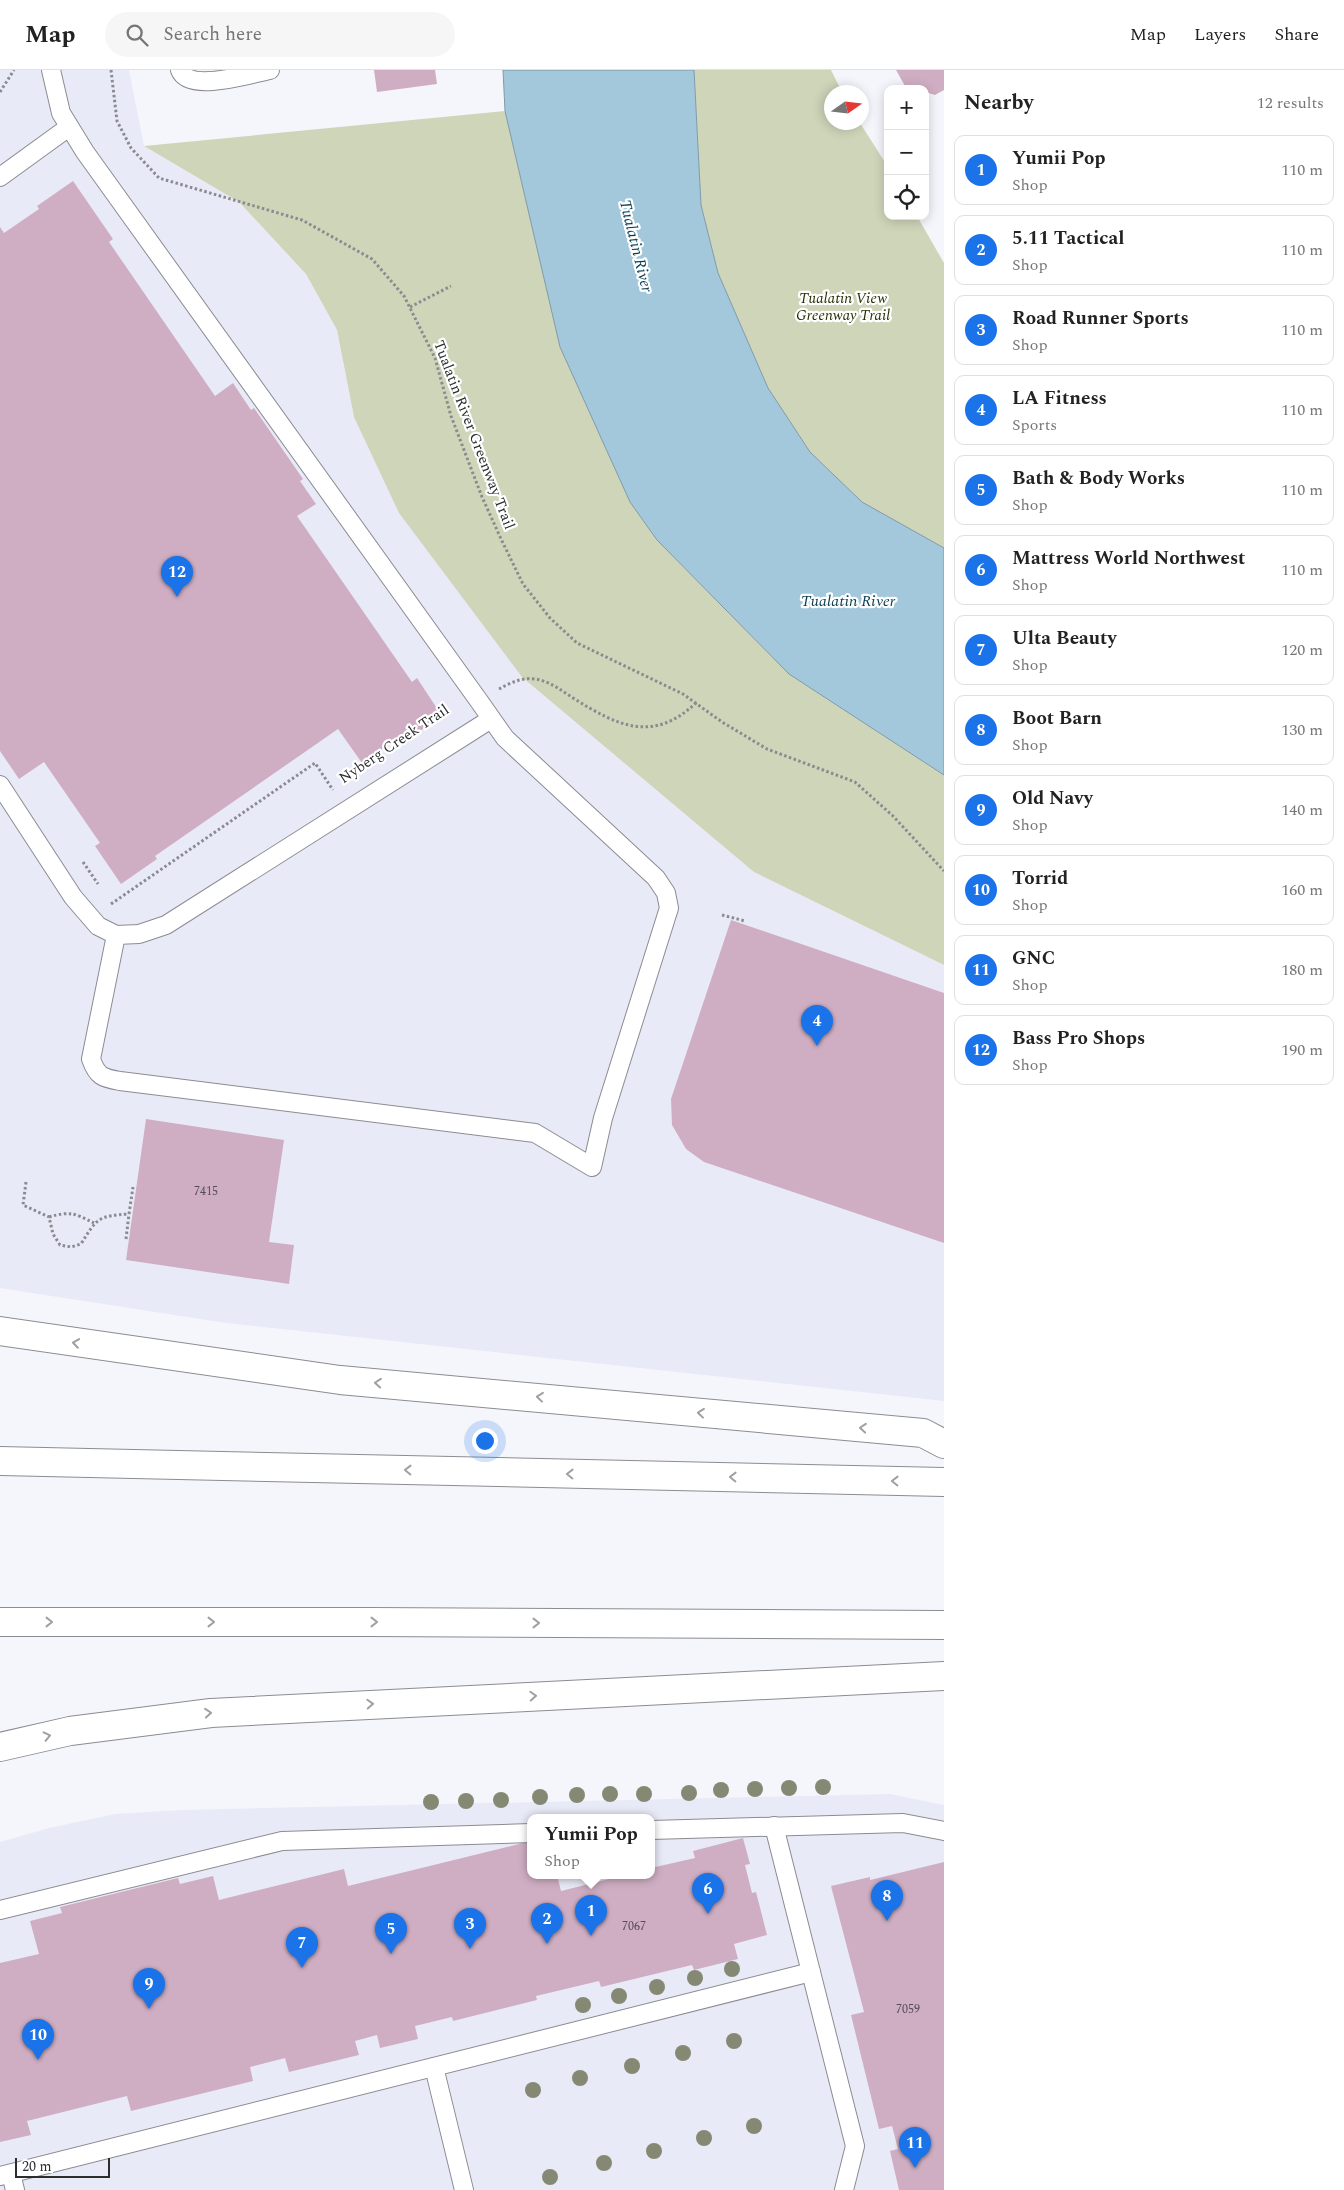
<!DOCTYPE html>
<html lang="en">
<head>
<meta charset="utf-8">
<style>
	:root { --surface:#fff; --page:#f6f6f6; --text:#222; --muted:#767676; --line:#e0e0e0; --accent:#1a73e8 }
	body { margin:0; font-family:Spectral,serif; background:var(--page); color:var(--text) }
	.controls { position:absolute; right:15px; top:15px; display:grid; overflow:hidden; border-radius:10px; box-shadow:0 2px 12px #0003 }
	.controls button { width:45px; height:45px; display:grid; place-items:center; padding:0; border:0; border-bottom:1px solid var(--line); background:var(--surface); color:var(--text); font:25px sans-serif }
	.compass { position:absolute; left:824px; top:15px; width:45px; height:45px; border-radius:50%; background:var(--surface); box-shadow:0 2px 12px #0003; rotate:76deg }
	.scale { position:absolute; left:15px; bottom:12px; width:95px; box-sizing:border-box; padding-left:5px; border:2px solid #2c2d2f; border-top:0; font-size:14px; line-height:18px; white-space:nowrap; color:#2c2d2f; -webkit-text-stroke:4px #fff; paint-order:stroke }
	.you { position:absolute; left:484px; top:1370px; width:18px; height:18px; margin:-12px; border:4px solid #fff; border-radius:50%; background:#1a73e8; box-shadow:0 0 0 8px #1a73e833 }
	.badge { display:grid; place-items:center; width:32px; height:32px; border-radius:50%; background:var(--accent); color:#fff; font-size:16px; font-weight:700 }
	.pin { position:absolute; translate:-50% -41px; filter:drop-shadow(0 1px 2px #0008) }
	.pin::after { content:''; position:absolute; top:26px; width:18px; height:15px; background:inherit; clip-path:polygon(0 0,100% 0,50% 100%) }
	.popup { position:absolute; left:527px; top:1744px; width:128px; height:65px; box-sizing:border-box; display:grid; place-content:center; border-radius:10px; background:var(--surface); filter:drop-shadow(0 1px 4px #0005); font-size:16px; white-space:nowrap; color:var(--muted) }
	.popup b { font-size:19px; color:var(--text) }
	.popup::after { content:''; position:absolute; left:50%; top:100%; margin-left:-10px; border:10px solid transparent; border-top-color:var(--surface) }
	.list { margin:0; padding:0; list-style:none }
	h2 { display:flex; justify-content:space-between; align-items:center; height:65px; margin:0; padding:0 20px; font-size:21px }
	h2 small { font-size:16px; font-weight:400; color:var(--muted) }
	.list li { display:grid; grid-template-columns:32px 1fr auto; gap:15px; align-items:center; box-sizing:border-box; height:70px; margin:0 10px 10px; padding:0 10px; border:1px solid var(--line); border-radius:10px }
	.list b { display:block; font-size:19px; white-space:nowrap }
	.list p { margin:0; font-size:16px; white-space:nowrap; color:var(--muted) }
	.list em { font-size:16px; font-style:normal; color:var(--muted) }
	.icon { flex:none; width:28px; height:28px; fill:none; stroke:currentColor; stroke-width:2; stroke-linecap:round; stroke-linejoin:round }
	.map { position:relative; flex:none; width:944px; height:2120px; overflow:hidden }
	header { display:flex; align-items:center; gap:30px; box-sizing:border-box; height:70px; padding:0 25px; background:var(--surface); border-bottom:1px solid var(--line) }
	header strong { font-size:24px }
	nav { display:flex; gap:28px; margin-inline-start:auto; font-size:18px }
	.search { width:350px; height:45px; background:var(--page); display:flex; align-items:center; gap:12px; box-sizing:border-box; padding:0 18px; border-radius:28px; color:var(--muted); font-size:19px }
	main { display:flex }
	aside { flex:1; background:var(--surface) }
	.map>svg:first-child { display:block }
	.built { fill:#e9eaf8; fill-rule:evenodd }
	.green { fill:#cfd5b9 }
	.water { fill:#a3c8db; stroke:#7f9aa7 }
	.building { fill:#cfaec3 }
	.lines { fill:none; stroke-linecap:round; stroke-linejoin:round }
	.lane-casing { stroke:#8b8c91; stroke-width:20 }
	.highway-casing { stroke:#8b8c91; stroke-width:30 }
	.path { stroke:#8a8b8f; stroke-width:3; stroke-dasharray:2.5 2.5; stroke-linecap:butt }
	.lane { stroke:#fff; stroke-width:18 }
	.highway { stroke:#fff; stroke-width:28 }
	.tree { fill:#858974 }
	.oneway { stroke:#a0a0a1 }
	.labels { text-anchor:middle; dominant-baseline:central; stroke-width:4.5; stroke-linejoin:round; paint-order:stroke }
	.number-label { font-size:12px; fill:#554d54 }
	.park-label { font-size:15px; font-style:italic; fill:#293005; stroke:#fff }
	.street-label { font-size:15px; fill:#2c2d2f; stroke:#fff }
	.water-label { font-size:16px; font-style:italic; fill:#093e52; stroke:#fff }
</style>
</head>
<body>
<header>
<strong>Map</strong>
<div class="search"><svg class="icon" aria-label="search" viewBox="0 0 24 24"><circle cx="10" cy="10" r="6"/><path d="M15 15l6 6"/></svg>Search here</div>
<nav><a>Map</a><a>Layers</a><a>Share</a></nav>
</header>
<main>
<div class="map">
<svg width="944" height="2120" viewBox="0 0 944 2120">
	<rect width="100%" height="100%" fill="#f5f6fc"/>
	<g class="built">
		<path d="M0,0h129l15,76 95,56 67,72 31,56 17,87 400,455 190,93v436l-718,-78 -226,-35z"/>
		<path d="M890,1724l54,11v385h-944v-348l49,-14 66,-14 67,-4zM531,1747h120v58h-120z"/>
	</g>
	<g class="green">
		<path d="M694,0h137l11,22h-10v30l28,1 28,44v49h29l27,47v285l-82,-46 -52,-50 -42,-64 -50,-115 -17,-68z"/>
		<path d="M505,41l55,236 70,155 27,38 132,134 155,101v190l-190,-93 -232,-195 -123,-164 -45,-96 -17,-87 -31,-56 -67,-72 -95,-56z"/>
	</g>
	<path class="water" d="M503,0h191l7,135 17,68 50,115 42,64 52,50 82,46v227l-155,-101 -132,-134 -27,-38 -70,-155 -55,-236z"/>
	<g class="building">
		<path d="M374,0h61l2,14 -60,8z"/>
		<path d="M896,0h48v20l-9,5 -10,-3v-3h-10l-10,-3z"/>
		<path d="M73,111l40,58 -4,3 106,154 18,-13 18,27 3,-2 49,71 -3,2 16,23 -19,12 115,166 5,-4 25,38 -38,26 -4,-5 -38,26 -24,-34 -183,127 2,3 -36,25 -26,-38 5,-3 -56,-81 -25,17 -19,-28v-524l4,6 35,-24 -2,-3z"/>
		<path d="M731,850l213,73v250l-240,-81 -18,-13 -14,-24 -1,-26z"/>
		<path d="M146,1049l138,21 -15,102 25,3 -5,39 -163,-24z"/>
		<path d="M743,1768l7,26 -5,1 7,28 4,-1 11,43 -33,9 4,15 -44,11 -2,-5 -91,22 -2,-6 -63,15 1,4 -84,21 -1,-4 -37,9 3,13 -38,9 -3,-13 -22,6 4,14 -70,17 -4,-14 -35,9 3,14 -122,30 -4,-15 -100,25 4,14 -31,7v-179l39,-9 -9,-33 32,-8 -2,-6 118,-29 2,6 33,-8 6,24 125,-31 4,17 183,-45v34h26l4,16 64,-16h26v-7l44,-10 -2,-7z"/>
		<path d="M944,1792v328h-45l-9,-39 8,-2 -6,-23 -13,3 -28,-114 13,-3 -33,-126 39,-9v3z"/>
	</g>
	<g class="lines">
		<defs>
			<g id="lane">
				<path d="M51,0l10,43 24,39 394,549 26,37 151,140 10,15 3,15 -66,210 -11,49 -57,-34 -415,-52c-18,-3 -23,-5 -29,-22l25,-124 23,-1 27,-9 325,-206"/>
				<path d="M180,0c9,23 70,4 90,0"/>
				<path d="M0,107l69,-50"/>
				<path d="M0,715l73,112 25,29 18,9"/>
				<path d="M774,1756l81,320 -11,44"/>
				<path d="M651,1760l252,-7 41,8"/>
				<path d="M0,1840l282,-69 249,-8"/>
				<path d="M434,1997l30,123"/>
				<path d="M11,2104l4,16"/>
				<path d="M0,2106l811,-204"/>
			</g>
			<g id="highway">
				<path d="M0,1261l340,49 583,53 21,11"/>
				<path d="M0,1391l944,21"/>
				<path d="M0,1552h370l574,3"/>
				<path d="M0,1677l70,-16 141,-18 733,-37"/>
			</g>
		</defs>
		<use href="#lane" class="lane-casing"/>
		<use href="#highway" class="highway-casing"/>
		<g class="path">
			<path d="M111,0l6,51 14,27 28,30 143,42 70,39 32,37 31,62 16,58 31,81 20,44 21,43 27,34 27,25 106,51 39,28 45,27 88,33 38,34 51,55"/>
			<path d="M0,22l14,-22"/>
			<path d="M410,237l41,-21"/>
			<path d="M499,619c11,-6 23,-12 36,-10 14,2 26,11 38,19 45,28 80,46 124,4"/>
			<path d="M83,792l15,22"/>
			<path d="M111,834l204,-141 18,27"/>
			<path d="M722,845l23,6"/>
			<path d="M26,1112l-3,23 26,12 4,17 7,11 11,2 10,-3c16,-26 17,-28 48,-30l4,-27"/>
			<path d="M49,1147c21,-6 25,-4 45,6"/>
			<path d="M126,1169l3,-25"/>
		</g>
		<use href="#lane" class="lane"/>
		<use href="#highway" class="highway"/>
	</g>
	<g class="tree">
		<circle cx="823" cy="1717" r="8"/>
		<circle cx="789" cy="1718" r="8"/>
		<circle cx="755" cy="1719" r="8"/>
		<circle cx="721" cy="1720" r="8"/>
		<circle cx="689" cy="1723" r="8"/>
		<circle cx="610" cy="1724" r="8"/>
		<circle cx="644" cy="1724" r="8"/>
		<circle cx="577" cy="1725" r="8"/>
		<circle cx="540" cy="1727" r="8"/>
		<circle cx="501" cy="1730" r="8"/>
		<circle cx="466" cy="1731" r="8"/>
		<circle cx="431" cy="1732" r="8"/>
		<circle cx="732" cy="1899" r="8"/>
		<circle cx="695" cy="1908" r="8"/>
		<circle cx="657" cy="1917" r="8"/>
		<circle cx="619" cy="1926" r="8"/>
		<circle cx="583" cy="1935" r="8"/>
		<circle cx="734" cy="1971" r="8"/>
		<circle cx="683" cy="1983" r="8"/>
		<circle cx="632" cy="1996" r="8"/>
		<circle cx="580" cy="2008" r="8"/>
		<circle cx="533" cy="2020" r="8"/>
		<circle cx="754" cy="2056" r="8"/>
		<circle cx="704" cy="2068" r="8"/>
		<circle cx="654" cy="2081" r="8"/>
		<circle cx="604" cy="2093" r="8"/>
		<circle cx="550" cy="2107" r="8"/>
	</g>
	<defs><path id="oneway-chevron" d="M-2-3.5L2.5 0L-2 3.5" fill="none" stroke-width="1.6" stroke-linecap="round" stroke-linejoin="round" transform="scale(1.25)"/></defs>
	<g class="oneway">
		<use href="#oneway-chevron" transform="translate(76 1273) rotate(-171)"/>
		<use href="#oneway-chevron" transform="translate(378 1313) rotate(-175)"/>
		<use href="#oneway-chevron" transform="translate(540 1327) rotate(-174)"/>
		<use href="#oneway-chevron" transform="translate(701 1343) rotate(-174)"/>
		<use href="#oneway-chevron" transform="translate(863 1358) rotate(-175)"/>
		<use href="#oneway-chevron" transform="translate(408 1400) rotate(-179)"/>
		<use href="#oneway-chevron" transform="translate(570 1404) rotate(-179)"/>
		<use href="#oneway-chevron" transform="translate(733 1407) rotate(-179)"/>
		<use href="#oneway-chevron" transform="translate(895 1411) rotate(-179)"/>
		<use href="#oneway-chevron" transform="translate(49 1552)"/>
		<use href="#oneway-chevron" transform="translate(211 1552)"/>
		<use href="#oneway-chevron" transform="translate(374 1552)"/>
		<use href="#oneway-chevron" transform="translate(536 1553)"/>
		<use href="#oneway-chevron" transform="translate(533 1626) rotate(-3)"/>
		<use href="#oneway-chevron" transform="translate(370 1634) rotate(-3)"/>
		<use href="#oneway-chevron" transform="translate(208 1643) rotate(-5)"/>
		<use href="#oneway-chevron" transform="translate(47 1666) rotate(-13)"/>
	</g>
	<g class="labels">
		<g class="number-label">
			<text x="206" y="1121">7415</text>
			<text x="634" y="1856">7067</text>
			<text x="908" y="1939">7059</text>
		</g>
		<g class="park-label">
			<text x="843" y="228">Tualatin View<tspan x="843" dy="17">Greenway Trail</tspan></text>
		</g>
		<g class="street-label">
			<text transform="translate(474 365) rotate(69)">Tualatin River Greenway Trail</text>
			<text transform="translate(394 674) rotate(-34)">Nyberg Creek Trail</text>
		</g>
		<g class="water-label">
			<text transform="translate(636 176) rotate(76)">Tualatin River</text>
			<text x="848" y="531">Tualatin River</text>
		</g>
	</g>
</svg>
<div class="controls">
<button>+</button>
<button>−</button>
<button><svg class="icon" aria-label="locate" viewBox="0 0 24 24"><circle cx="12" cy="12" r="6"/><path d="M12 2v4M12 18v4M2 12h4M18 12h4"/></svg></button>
</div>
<svg class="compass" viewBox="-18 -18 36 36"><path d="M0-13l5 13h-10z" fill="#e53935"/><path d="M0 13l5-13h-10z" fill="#767676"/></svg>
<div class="scale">20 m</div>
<div class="you"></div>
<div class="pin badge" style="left:591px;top:1866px">1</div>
<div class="popup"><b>Yumii Pop</b>Shop</div>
<div class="pin badge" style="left:547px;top:1874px">2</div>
<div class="pin badge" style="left:470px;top:1879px">3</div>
<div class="pin badge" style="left:817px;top:976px">4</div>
<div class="pin badge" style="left:391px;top:1884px">5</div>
<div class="pin badge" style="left:708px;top:1844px">6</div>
<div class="pin badge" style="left:302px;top:1898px">7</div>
<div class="pin badge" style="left:887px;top:1851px">8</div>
<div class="pin badge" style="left:149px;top:1939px">9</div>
<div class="pin badge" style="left:38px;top:1990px">10</div>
<div class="pin badge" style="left:915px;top:2098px">11</div>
<div class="pin badge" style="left:177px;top:527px">12</div>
</div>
<aside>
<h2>Nearby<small>12 results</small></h2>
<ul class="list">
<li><span class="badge">1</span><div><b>Yumii Pop</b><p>Shop</p></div><em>110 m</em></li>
<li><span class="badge">2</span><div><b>5.11 Tactical</b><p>Shop</p></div><em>110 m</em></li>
<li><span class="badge">3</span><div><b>Road Runner Sports</b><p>Shop</p></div><em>110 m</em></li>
<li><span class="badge">4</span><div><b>LA Fitness</b><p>Sports</p></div><em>110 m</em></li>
<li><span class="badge">5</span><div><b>Bath &amp; Body Works</b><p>Shop</p></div><em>110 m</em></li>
<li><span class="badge">6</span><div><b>Mattress World Northwest</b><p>Shop</p></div><em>110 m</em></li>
<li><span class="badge">7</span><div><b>Ulta Beauty</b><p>Shop</p></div><em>120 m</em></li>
<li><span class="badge">8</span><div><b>Boot Barn</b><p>Shop</p></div><em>130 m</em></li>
<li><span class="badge">9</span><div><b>Old Navy</b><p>Shop</p></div><em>140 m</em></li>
<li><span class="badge">10</span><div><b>Torrid</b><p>Shop</p></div><em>160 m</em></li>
<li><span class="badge">11</span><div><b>GNC</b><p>Shop</p></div><em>180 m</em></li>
<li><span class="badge">12</span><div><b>Bass Pro Shops</b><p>Shop</p></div><em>190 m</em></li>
</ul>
</aside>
</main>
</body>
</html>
